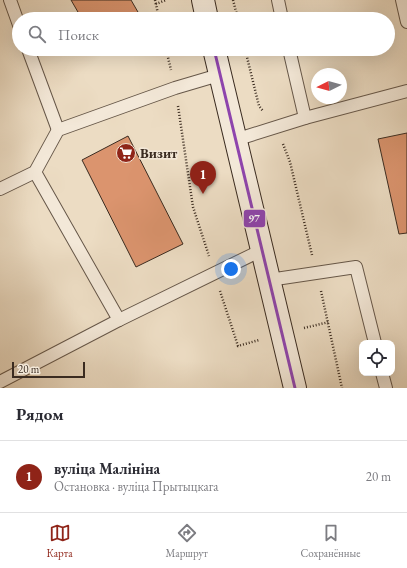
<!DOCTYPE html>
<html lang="ru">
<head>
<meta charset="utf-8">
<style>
	:root { --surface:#fff; --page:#f7f7f7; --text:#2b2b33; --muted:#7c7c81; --line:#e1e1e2; --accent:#8f2418 }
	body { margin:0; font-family:"EB Garamond",serif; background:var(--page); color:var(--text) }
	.controls { position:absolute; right:12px; bottom:12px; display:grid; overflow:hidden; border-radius:8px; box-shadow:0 4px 16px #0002 }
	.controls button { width:36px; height:36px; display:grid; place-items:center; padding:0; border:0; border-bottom:1px solid var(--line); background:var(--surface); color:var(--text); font:20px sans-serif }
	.compass { position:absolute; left:311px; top:68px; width:36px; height:36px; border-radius:50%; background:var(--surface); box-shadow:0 4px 16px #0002; rotate:265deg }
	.scale { position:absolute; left:12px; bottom:10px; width:73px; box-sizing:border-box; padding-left:4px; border:2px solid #3a2b20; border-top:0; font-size:11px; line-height:14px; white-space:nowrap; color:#3a2b20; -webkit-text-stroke:3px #f3e8d8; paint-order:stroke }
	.you { position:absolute; left:231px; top:269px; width:14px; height:14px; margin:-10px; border:3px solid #fff; border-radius:50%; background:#1a73e8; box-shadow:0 0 0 6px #1a73e833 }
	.badge { display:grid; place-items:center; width:26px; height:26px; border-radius:50%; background:var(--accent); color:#fff; font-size:13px; font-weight:700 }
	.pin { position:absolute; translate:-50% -33px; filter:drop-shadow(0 1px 2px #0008) }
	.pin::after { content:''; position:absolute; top:21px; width:14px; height:12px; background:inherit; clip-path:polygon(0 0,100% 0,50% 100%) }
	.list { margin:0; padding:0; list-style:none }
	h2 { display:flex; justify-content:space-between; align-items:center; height:52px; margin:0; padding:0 16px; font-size:17px }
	h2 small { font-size:13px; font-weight:400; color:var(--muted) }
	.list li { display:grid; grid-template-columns:26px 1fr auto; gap:12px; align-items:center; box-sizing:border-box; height:72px; padding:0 16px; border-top:1px solid var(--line) }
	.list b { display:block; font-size:15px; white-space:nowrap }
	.list p { margin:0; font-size:13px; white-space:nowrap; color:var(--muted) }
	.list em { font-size:13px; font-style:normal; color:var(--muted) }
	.icon { flex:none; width:22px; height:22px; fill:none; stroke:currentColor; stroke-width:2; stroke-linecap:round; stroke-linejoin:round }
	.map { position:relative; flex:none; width:407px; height:388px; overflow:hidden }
	.search { position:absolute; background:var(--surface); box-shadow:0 4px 16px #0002; left:12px; right:12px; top:12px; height:44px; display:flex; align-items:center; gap:10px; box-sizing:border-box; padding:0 14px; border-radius:22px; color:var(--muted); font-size:15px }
	.sheet { height:124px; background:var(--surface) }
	nav { display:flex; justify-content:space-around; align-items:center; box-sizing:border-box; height:56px; border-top:1px solid var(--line); background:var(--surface); font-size:11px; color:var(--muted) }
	nav a { display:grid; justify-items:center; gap:2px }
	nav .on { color:var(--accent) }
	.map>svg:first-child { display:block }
	.building { fill:#db946e; stroke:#3a2b20 }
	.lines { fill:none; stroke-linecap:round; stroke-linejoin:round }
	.lane-casing { stroke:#665749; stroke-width:14 }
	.secondary-casing { stroke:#3a2b20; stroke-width:24 }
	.path { stroke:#3a2b20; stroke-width:2.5; stroke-dasharray:1 2; stroke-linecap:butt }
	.lane { stroke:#f3e8d8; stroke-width:12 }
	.secondary { stroke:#f3e8d8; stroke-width:22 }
	.bus-1-casing { stroke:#f3e8d8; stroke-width:6 }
	.bus-1 { stroke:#8e44ad; stroke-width:3 }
	.labels { text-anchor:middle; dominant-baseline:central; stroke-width:3; stroke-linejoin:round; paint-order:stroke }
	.poi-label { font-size:14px; font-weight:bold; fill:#3a2b20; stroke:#f3e8d8; text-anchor:start }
	.line-badge { stroke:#f3e8d8; stroke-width:1.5 }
	.badge-label { font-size:11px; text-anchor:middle; font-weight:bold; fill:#fff }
</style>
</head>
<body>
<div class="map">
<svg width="407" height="388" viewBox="0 0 407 388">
	<rect width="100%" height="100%" fill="#ecdcc3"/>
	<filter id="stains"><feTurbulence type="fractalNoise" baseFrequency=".005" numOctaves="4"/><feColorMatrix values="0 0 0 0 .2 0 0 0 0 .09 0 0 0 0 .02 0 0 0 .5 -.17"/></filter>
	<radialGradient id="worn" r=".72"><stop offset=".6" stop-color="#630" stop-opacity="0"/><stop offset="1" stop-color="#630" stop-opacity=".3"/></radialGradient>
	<g class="building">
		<path d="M71,0h60l11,19h-60z"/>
		<path d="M407,133v100l-8,1 -21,-95z"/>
		<path d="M128,136l55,108 -47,23 -54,-107z"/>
	</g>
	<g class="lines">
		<defs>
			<g id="lane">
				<path d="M10,0l9,25"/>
				<path d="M278,0l4,19"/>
				<path d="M402,0l5,22"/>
				<path d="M28,49l30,81"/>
				<path d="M289,49l16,69"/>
				<path d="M235,140l70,-22 102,-27"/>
				<path d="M35,172l84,148"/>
				<path d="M0,189l35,-17 23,-42 117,-42 44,-13"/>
				<path d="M269,280l87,-13 19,76"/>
				<path d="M382,373l4,15"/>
				<path d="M0,382l119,-62 143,-70"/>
			</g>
			<g id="secondary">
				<path d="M203,0l4,19"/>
				<path d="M214,49l81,339"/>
			</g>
		</defs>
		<use href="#lane" class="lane-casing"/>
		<use href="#secondary" class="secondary-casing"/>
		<g class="path">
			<path d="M155,0l1,4"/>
			<path d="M233,0l5,19"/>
			<path d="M159,19l-3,-15 10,-4"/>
			<path d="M166,49l5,21"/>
			<path d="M245,49l14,57 4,5"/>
			<path d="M178,106l15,101 16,49"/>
			<path d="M283,144l7,18 22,93"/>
			<path d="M220,291l18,55 21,-6"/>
			<path d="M321,291l21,97"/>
			<path d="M304,328l25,-6"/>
		</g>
		<use href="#lane" class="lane"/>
		<use href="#secondary" class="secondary"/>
		<defs>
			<path id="bus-1" d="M214,49l81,339"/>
		</defs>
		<use href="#bus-1" class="bus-1-casing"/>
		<use href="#bus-1" class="bus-1"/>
	</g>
	<defs>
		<symbol id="supermarket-disc" viewBox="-11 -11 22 22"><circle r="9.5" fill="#8f2418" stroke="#f3e8d8"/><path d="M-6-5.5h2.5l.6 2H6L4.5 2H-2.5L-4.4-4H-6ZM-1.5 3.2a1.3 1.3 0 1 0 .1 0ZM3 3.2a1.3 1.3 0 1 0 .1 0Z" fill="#fff"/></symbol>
	</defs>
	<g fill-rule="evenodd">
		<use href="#supermarket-disc" x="115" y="142" width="22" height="22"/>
	</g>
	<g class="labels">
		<g class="poi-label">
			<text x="140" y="153">Визит</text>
		</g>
	</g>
	<rect class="line-badge" x="243" y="209" width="23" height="19" rx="4" fill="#8e44ad"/>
	<g class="badge-label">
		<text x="254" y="222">97</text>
	</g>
	<rect width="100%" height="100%" filter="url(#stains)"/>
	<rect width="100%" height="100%" fill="url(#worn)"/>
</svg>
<div class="controls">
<button><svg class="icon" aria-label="locate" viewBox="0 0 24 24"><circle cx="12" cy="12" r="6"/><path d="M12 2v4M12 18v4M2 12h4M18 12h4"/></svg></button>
</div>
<svg class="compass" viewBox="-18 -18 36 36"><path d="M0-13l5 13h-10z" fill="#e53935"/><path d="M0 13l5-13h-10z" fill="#7c7c81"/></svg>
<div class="scale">20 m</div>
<div class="you"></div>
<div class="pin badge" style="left:203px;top:194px">1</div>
<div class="search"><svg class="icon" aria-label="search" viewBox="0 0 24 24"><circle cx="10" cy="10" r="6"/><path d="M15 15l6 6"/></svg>Поиск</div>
</div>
<section class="sheet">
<h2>Рядом<small></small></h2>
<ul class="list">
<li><span class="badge">1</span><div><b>вуліца Малініна</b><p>Остановка · вуліца Прытыцкага</p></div><em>20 m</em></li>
</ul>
</section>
<nav>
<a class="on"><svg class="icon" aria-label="map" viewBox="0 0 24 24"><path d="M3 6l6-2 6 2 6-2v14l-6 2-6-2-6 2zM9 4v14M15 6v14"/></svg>Карта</a>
<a><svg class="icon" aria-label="directions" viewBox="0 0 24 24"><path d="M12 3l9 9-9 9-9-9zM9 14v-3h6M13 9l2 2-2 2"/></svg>Маршрут</a>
<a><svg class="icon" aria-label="saved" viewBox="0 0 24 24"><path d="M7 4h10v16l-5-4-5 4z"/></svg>Сохранённые</a>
</nav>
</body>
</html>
